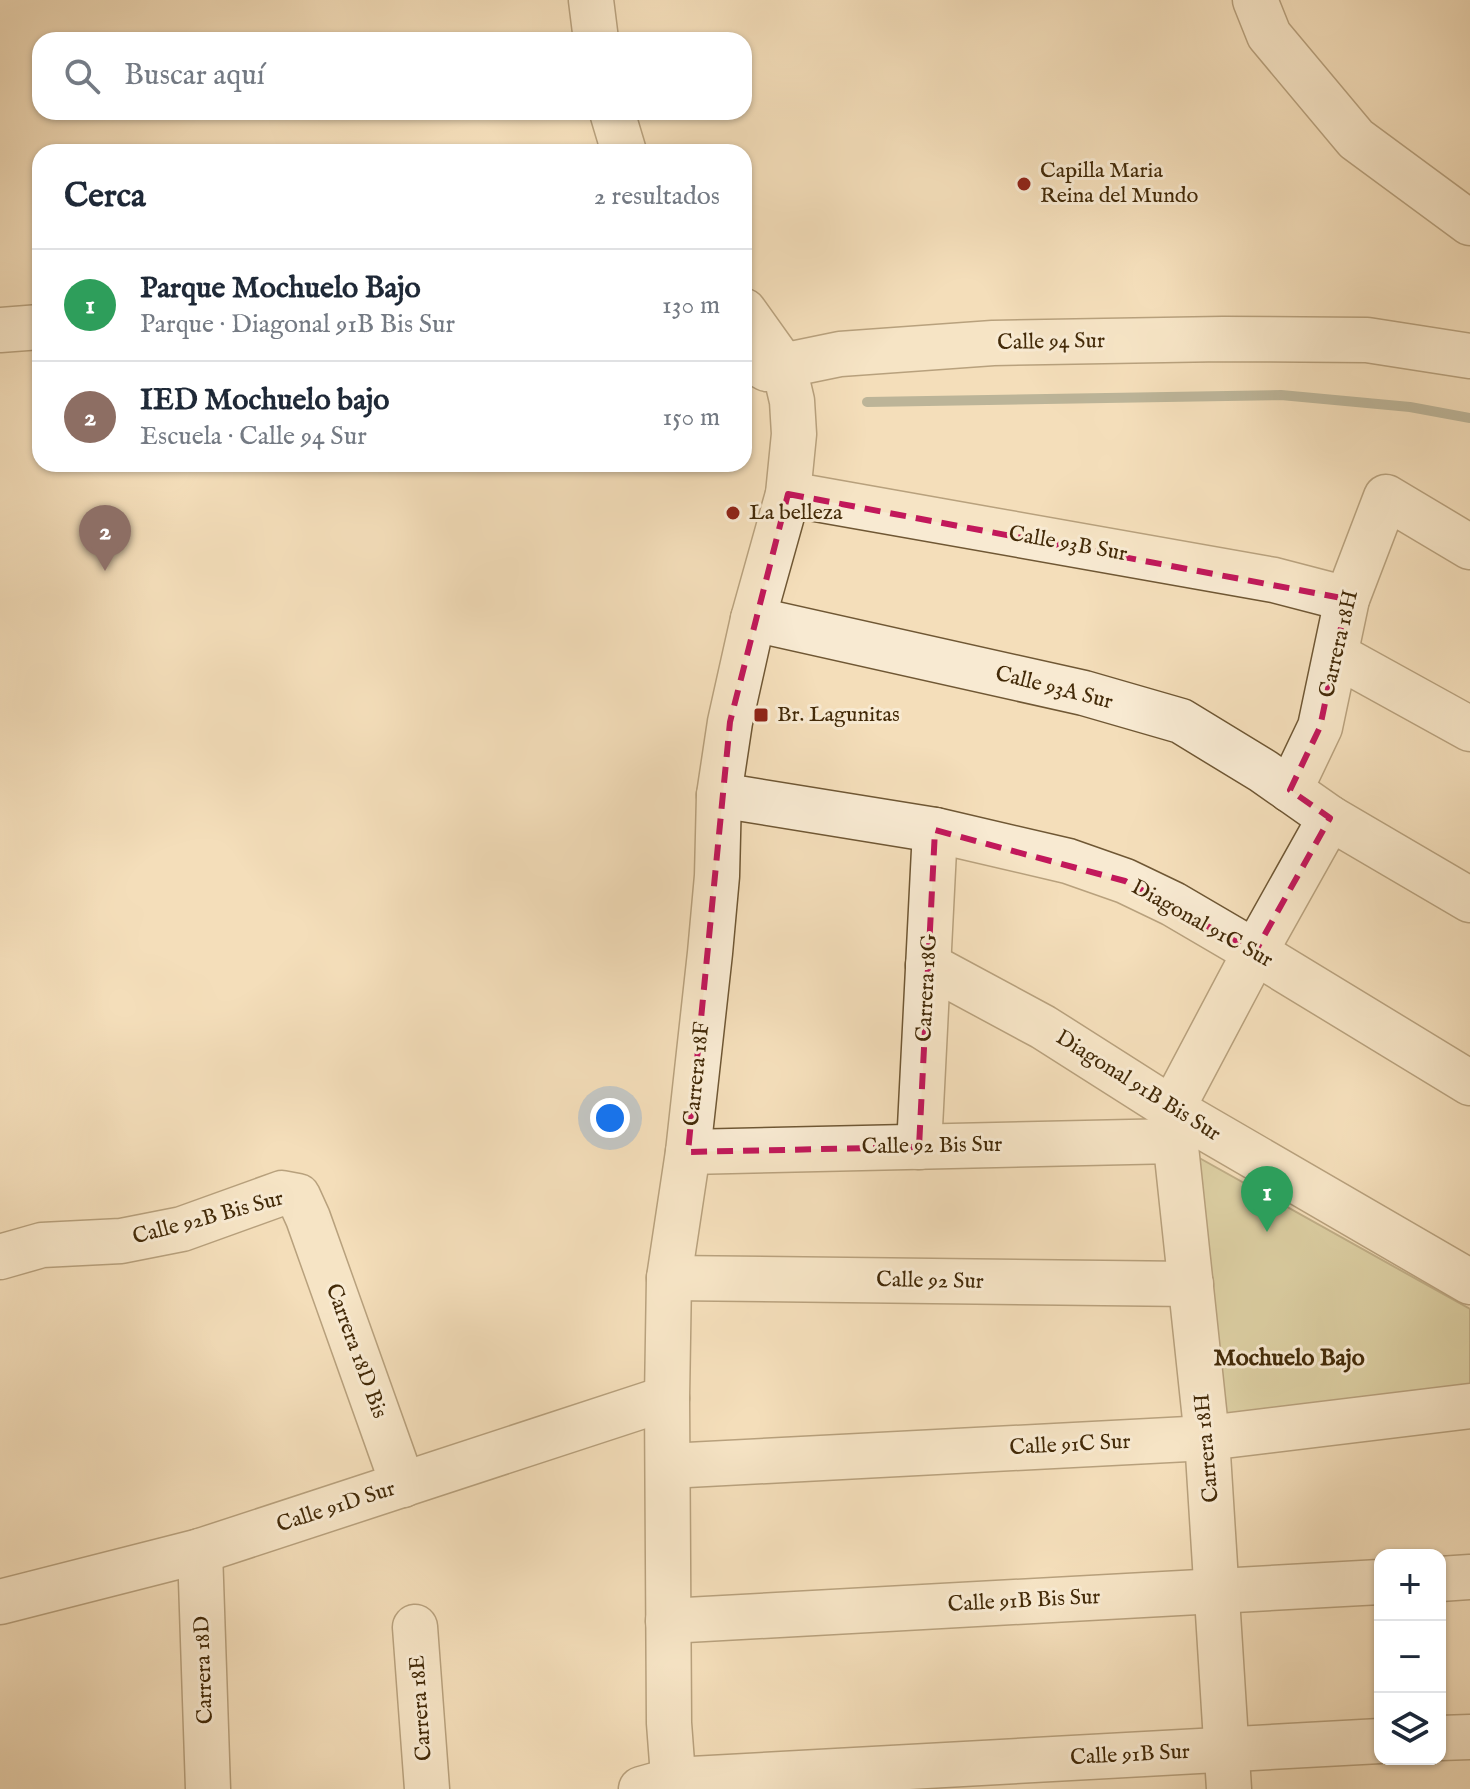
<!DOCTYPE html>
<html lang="es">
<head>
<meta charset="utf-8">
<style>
	:root { --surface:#fff; --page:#f6f6f7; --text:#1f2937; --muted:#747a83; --line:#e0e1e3; --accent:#111827 }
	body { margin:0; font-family:"IM FELL English",serif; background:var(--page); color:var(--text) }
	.controls { position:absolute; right:24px; bottom:24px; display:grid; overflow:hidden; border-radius:16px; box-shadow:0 2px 6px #0004 }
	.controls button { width:72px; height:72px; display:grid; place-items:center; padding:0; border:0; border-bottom:2px solid var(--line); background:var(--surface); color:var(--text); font:40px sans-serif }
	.you { position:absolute; left:610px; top:1118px; width:28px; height:28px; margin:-20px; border:6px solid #fff; border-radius:50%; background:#1a73e8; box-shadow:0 0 0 12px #1a73e833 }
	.badge { display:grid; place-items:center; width:52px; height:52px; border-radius:50%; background:var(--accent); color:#fff; font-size:26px; font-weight:700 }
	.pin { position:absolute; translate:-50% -66px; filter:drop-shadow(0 2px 4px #0008) }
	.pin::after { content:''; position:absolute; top:42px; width:28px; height:24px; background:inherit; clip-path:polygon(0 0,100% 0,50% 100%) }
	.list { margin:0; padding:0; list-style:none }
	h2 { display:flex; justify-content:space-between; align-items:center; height:104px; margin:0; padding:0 32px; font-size:34px }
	h2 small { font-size:26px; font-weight:400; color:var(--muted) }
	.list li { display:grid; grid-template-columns:52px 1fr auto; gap:24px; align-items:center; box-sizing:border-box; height:112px; padding:0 32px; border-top:2px solid var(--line) }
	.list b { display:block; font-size:30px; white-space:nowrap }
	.list p { margin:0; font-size:26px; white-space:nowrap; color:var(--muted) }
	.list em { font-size:26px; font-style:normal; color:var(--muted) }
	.icon { flex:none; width:44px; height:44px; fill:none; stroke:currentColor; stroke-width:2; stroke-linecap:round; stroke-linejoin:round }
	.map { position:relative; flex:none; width:1470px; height:1789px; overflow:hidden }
	.search { position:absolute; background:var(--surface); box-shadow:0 2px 6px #0004; left:32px; top:32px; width:720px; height:88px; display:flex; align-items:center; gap:20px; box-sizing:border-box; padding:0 28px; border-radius:24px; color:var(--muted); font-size:30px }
	.panel { position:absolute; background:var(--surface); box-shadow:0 2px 6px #0004; left:32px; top:144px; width:720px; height:328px; border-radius:24px }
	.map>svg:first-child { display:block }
	.green { fill:#c2bf8b; stroke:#82744a; stroke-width:2 }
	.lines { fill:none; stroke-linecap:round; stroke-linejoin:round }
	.stream { stroke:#78826f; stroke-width:10 }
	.minor-casing { stroke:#6f5734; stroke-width:47 }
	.minor { stroke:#f8ead2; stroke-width:44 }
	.marked { fill:none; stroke:#c2185b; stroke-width:6; stroke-dasharray:16 10; stroke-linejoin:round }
	.poi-dot { fill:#8f2418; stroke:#f8ead2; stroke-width:3 }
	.labels { text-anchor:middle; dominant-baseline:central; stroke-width:6; stroke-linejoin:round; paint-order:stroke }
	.poi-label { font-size:22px; fill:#432a08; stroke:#f8ead2; text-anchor:start }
	.street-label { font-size:22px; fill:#432a08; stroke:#f8ead2 }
	.neighbourhood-label { font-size:24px; font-weight:bold; fill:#432a08; stroke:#f8ead2 }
</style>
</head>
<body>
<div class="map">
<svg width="1470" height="1789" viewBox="0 0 1470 1789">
	<rect width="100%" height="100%" fill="#f4deba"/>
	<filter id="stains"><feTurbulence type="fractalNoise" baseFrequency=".0025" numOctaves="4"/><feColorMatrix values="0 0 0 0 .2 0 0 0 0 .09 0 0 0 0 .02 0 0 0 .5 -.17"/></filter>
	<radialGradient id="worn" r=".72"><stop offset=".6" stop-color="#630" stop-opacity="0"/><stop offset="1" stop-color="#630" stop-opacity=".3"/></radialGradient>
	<path class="green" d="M1194,1155l276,154v85l-252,21z"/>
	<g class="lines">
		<path class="stream" d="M867,402l414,-7 129,12 60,11"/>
		<defs>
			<g id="minor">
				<path d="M591,0l5,40"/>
				<path d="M1255,0l14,35 87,104 114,84"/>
				<path d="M612,112l12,40"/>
				<path d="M0,330l40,-3"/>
				<path d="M758,364l9,5 73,-15 153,-11 230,-4 144,1 103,16"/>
				<path d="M788,494l486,86 73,19"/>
				<path d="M753,619l331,74 97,28 82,50 67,47 140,82"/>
				<path d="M1336,655l134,74"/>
				<path d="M1290,790l30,-63 27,-128 39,-102 84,50"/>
				<path d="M719,795l216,35 133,31 57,20 48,23 82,48 215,131"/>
				<path d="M928,965l115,62 129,82 298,173"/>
				<path d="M919,1147l16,-317"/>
				<path d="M688,1152l488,-11"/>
				<path d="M0,1257l42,-12 79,-4 61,-12 100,-36 16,3 10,22 95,267"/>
				<path d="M669,1278l522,6"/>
				<path d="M668,1466l539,-28 263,-32"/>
				<path d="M200,1551l8,238"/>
				<path d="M1440,1579l30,-2"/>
				<path d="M0,1602l200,-51 467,-153"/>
				<path d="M668,1621l712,-39"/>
				<path d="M415,1627l12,162"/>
				<path d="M1440,1738l30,-1"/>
				<path d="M641,1789l32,-9 707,-39"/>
				<path d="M674,1789l-5,-66 -2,-325 2,-120 19,-126 22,-199 7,-77 2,-81 11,-73 23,-103 35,-125 6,-60 -2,-33 -8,-34 -40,-56"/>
				<path d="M1229,1789l-22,-351 -35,-329 83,-157 75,-134"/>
			</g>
		</defs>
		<use href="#minor" class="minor-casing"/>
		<use href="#minor" class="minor"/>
	</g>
	<path d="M0 0H1470V1789H0ZM788,494l559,105 -27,128 -30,63 40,28 -75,134 -130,-71 -190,-51 -16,317 -231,5 42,-430z" fill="#f4deba" fill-opacity=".55" fill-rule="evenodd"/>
	<path class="marked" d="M788,494l559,105 -27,128 -30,63 40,28 -75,134 -130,-71 -190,-51 -16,317 -231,5 42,-430z"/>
	<g class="poi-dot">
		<circle cx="1024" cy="184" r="8"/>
		<circle cx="733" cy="513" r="8"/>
		<rect x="753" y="707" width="16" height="16" rx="4"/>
	</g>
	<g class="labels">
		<g class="poi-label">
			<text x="1040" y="171">Capilla Maria<tspan x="1040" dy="25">Reina del Mundo</tspan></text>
			<text x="749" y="513">La belleza</text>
			<text x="777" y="715">Br. Lagunitas</text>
		</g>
		<g class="street-label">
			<text transform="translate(1051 342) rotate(-1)">Calle 94 Sur</text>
			<text transform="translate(1068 544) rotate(10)">Calle 93B Sur</text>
			<text transform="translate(1339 644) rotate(-77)">Carrera 18H</text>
			<text transform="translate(1054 688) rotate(14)">Calle 93A Sur</text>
			<text transform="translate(1202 924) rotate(29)">Diagonal 91C Sur</text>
			<text transform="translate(927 988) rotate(-87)">Carrera 18G</text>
			<text transform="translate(697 1074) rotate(-84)">Carrera 18F</text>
			<text transform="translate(1138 1086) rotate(32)">Diagonal 91B Bis Sur</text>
			<text transform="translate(932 1146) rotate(-1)">Calle 92 Bis Sur</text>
			<text transform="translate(208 1218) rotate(-15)">Calle 92B Bis Sur</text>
			<text transform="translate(930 1281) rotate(1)">Calle 92 Sur</text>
			<text transform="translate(356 1351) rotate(70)">Carrera 18D Bis</text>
			<text transform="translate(1070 1445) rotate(-3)">Calle 91C Sur</text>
			<text transform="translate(1207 1448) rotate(-95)">Carrera 18H</text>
			<text transform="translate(336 1507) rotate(-18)">Calle 91D Sur</text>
			<text transform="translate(1024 1601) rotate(-3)">Calle 91B Bis Sur</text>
			<text transform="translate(204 1670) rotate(-92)">Carrera 18D</text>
			<text transform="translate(421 1708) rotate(-94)">Carrera 18E</text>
			<text transform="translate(1130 1755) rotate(-3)">Calle 91B Sur</text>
		</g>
		<g class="neighbourhood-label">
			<text x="1289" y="1358">Mochuelo Bajo</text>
		</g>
	</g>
	<rect width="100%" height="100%" filter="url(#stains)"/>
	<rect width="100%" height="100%" fill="url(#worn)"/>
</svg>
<div class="controls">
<button>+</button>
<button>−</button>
<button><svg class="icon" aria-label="layers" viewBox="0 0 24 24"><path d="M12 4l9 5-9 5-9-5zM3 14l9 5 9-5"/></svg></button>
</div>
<div class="you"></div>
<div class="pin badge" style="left:1267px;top:1232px;background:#2e9e5b">1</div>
<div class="pin badge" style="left:105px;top:571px;background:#8d6e63">2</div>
<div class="search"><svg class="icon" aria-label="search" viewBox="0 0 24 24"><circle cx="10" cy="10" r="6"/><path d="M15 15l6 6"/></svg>Buscar aquí</div>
<section class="panel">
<h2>Cerca<small>2 resultados</small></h2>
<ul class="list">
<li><span class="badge" style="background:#2e9e5b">1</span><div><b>Parque Mochuelo Bajo</b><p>Parque · Diagonal 91B Bis Sur</p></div><em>130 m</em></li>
<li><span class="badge" style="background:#8d6e63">2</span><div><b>IED Mochuelo bajo</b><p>Escuela · Calle 94 Sur</p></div><em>150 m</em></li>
</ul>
</section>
</div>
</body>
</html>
